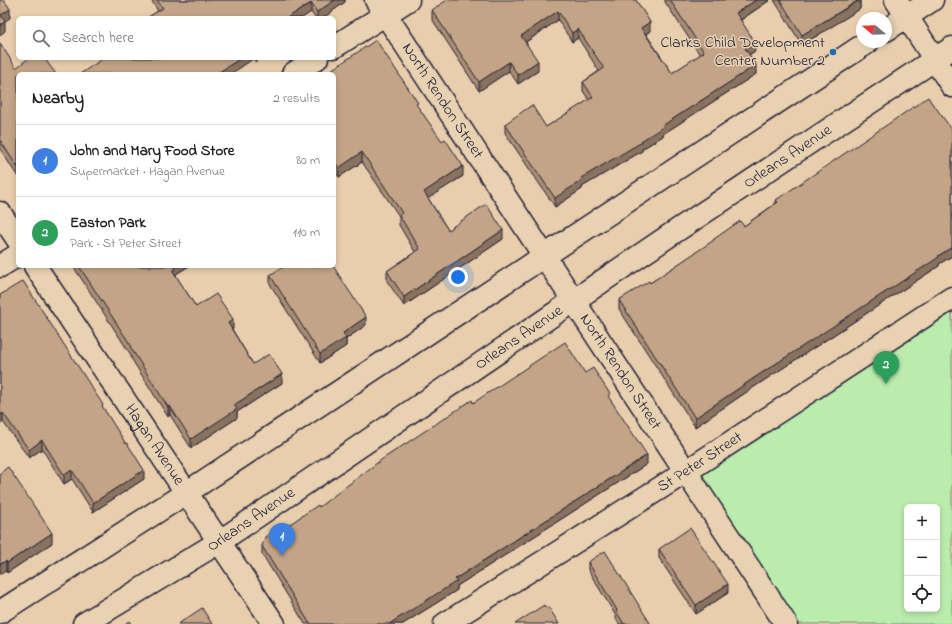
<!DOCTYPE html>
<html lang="en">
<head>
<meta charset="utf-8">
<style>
	:root { --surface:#fff; --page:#f6f6f6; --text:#202124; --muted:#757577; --line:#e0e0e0; --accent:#2563eb }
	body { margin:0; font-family:"Indie Flower",sans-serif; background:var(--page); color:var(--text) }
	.controls { position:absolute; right:12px; bottom:12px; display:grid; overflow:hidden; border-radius:6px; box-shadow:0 2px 6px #0003 }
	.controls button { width:36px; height:36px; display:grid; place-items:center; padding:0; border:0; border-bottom:1px solid var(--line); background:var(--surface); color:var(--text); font:20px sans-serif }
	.compass { position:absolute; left:856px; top:12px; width:36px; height:36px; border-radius:50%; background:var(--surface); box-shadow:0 2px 6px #0003; rotate:289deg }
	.you { position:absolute; left:458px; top:277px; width:14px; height:14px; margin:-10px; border:3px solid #fff; border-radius:50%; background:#1a73e8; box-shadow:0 0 0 6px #1a73e833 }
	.badge { display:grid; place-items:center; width:26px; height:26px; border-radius:50%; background:var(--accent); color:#fff; font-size:13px; font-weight:700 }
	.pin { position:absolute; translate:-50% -33px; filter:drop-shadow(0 1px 2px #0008) }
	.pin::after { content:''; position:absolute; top:21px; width:14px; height:12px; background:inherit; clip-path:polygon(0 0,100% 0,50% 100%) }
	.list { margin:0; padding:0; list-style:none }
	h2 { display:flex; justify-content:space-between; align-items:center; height:52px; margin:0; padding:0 16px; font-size:17px }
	h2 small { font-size:13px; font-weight:400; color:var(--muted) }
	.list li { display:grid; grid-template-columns:26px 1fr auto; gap:12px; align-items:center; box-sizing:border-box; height:72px; padding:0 16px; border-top:1px solid var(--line) }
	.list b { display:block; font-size:15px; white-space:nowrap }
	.list p { margin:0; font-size:13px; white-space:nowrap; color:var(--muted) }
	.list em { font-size:13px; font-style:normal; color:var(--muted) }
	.icon { flex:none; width:22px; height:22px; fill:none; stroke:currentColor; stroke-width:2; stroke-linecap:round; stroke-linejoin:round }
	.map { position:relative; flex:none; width:952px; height:624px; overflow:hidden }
	.search { position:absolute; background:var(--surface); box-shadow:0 2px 6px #0003; left:16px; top:16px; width:320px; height:44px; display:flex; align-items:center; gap:10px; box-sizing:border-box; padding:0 14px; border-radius:6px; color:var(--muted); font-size:15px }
	.panel { position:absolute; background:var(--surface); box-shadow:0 2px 6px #0003; left:16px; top:72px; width:320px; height:196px; border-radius:6px }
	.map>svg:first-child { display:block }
	.green { fill:#baedad; stroke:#6e8874; fill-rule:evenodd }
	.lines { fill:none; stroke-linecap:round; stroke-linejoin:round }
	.street-casing { stroke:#22223b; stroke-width:25 }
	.secondary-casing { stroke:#22223b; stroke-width:25 }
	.street { stroke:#e9d2b2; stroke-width:22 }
	.secondary { stroke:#e9d2b2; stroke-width:22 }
	.wall { fill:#a98d73; stroke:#22223b }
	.shaded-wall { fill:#89735e; stroke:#22223b }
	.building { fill:#c4a486; stroke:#22223b }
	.poi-dot { fill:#1f6fb2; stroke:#e9d2b2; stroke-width:1.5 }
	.labels { text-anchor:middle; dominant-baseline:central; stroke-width:3; stroke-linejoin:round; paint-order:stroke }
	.poi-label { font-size:16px; fill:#22223b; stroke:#e9d2b2; text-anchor:end }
	.street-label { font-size:16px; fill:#22223b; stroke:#e9d2b2 }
</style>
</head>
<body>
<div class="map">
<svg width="952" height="624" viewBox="0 0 952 624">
	<rect width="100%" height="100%" fill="#e9cead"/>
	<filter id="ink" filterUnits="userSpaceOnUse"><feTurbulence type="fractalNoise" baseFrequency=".025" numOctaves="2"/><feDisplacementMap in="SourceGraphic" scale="8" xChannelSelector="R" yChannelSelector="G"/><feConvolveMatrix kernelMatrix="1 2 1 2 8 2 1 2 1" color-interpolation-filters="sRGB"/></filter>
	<g filter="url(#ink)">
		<path class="green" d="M952,298v326h-166l-99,-153zM907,507h30v102h-30z"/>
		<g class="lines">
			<defs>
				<g id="street">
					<path id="s1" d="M376,0l410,624"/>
					<path d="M896,0l56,86"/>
					<path d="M334,47l74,-47"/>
					<path d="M293,74l24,-16"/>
					<path d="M0,213l18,27"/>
					<path d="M0,266l18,-11"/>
					<path id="s2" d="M35,266l239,358"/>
					<path id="s3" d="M445,624l242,-153 265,-173"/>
				</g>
				<g id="secondary">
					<path d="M886,30l46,-30"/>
					<path d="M0,612l186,-119 682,-451"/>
					<path id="s4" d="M84,624l135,-82 454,-309 279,-185"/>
				</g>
			</defs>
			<use href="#street" class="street-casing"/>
			<use href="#secondary" class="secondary-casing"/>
			<use href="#street" class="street"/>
			<use href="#secondary" class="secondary"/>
		</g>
		<g class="wall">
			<path d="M151,0h194v2l-22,16h-8l-4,-6 -9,6h-155l11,-7z"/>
			<path d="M636,0l14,31 -4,3 26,39 28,-18 -35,-53v-2h105l-29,20 14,31 -6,4 7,19 -93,60v2l-21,13v2l-60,36v2l-27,18 -50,-74v-9l41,3 43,-27 -6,-9v-9l16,-11 -21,-33 -6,4 -14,-22 -32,22 12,29 -20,13 -9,-13 -30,20 -47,-72v-9z"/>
			<path d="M774,0h86v9l-58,36z"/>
			<path d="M0,43l18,31v103l-18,-28z"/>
			<path d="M334,74l84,33 45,69 -35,22 20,32 55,9 -99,67 -17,-25v-10l28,-19 -16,-27v-9l-37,-54 -23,15 -3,-4 -2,2z"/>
			<path d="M952,130v126l-13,8v2l-185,121 -59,40 -76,-118v-9l31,-17 64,-42v-2l30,-13 32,-23v-3z"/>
			<path d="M73,266h116l-13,8v2l20,31 37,22h-1l21,35 29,19 -45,29v6l-46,30 -21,-33 -2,2 -37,-59v-3z"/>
			<path d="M270,275l96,50 -20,14v7l-26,17 -50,-79z"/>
			<path d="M0,295l103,113 41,71 -51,33 -21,-33 -8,5 -22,-35 -13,9 -26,-36 -3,2z"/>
			<path d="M585,373l25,27 37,64 -190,122v4l-54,34h-98l-43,-70v-8l25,-20 32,-19 154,-104z"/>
			<path d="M0,473l52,70 -45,30 -1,-2 -6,3z"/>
			<path d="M659,549l69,44 -32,21 -37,-56z"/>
			<path d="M588,562l62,62h-31l-3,-5v-3l-28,-46z"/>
		</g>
		<g class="shaded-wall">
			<path d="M335,0h10v2l-22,16h-6v-6z"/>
			<path d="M756,0h14l-34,23v-10z"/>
			<path d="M860,0v9l-58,36v-10z"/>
			<path d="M311,3v9l-9,6h-15z"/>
			<path d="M10,9v9l-9,6v-9z"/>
			<path d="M558,11v9l-37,25v-9z"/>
			<path d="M5,22v9l-5,4v-10z"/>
			<path d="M650,22v9l-9,6v-9z"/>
			<path d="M578,29v9l-6,4v-9z"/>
			<path d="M755,42v9l-10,6v-9z"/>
			<path d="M241,58h12v1l-22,15h-15z"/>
			<path d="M255,58h6l-6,4z"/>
			<path d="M538,61v10l-20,13v-9z"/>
			<path d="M509,62v9l-30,20v-9z"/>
			<path d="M756,65v9l-93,60v2l-21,13v2l-60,36v2l-27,18v-9l26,-20 60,-37 21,-15z"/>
			<path d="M362,152v10l-23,15v-9z"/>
			<path d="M336,164v9l-2,2v-9z"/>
			<path d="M463,166v10l-39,25v-9z"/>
			<path d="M503,230v9l-99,67v-9z"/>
			<path d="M952,247v9l-13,8v2l-185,121 -59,40v-9l59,-40z"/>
			<path d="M174,266h15l-13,8v5l-3,-8z"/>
			<path d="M366,317v8l-20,14v7l-26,17v-9l23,-21z"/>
			<path d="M233,319v10l-5,3v-9z"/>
			<path d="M282,374v9l-45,29v6l-46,30v-9l43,-34z"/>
			<path d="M170,406v9l-2,2v-10z"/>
			<path d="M3,413v9l-3,2v-9z"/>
			<path d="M42,440v9l-13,9v-8z"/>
			<path d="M647,455v9l-190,122v4l-54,34h-14l66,-45z"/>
			<path d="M72,470v9l-8,5v-9z"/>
			<path d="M144,470v9l-51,33v-9z"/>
			<path d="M52,533v10l-45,30v-10z"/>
			<path d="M6,561v10l-6,3v-10z"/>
			<path d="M728,584v9l-32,21v-9z"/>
		</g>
		<g class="building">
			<path d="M0,0h4l6,9 -9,6 4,7 -5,3z"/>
			<path d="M157,0h178l-18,12 -6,-9 -24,15h-140l16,-10z"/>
			<path d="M447,0h189l14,22 -9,6 31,45 32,-21 -34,-52h86l-20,13 19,29 -10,6 11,17 -94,61 1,1 -22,14 1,1 -61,36 1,2 -27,18 -50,-74 27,-19 14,22 47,-30 -10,-15 20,-13v-2l-25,-38 -6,4 -14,-22 -37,25 17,25 -20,14 -9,-13 -30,20 -47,-72z"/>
			<path d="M780,0h79l-57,35z"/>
			<path d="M376,40l42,63 -2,1 26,37 3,-2 18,27 -39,26 24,38 38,-26 17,26 -99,67 -17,-26 33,-22 -21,-34 3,-2 -40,-61 -23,16 -3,-4 -2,2v-92h-9z"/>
			<path d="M0,43l16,25 13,-10h15l12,16h-38v94l-18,-28z"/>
			<path d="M104,58h137l-25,16h-136z"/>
			<path d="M928,97l5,8h1l18,25v117l-14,9 1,1 -185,121 -59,40 -76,-118 30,-19 1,2 64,-43v-1l26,-18 4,5 34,-24 -2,-2z"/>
			<path d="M79,266h95l2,3 -3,2 23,36 20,-13 17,25 -5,4 25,41 16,-10 13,20 -48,31 3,4 -46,30 -21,-33 -2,1 -37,-59 1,-1z"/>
			<path d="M284,266h49l33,51 -23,16 3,5 -26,16 -50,-79z"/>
			<path d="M23,281l80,124 -1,1 24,38 1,-1 17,27 -51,33 -21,-33 -8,5 -22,-35 -13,10 -26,-37 -3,2v-120z"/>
			<path d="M565,342l20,31 8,-5 17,26 -2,2 39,59 -192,124 2,2 -68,43h-79l-48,-78 3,-9 20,-13 2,2 31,-21 1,2 62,-47 91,-60 1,3z"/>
			<path d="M8,467l44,66 -45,30 -1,-2 -6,3v-91z"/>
			<path d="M690,528l38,56 -32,21 -37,-56z"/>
			<path d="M605,551l45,72 -2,1h-24l-8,-13 1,-1 -29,-48z"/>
			<path d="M544,605l1,2 3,-1 11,18h-44z"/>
			<path d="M202,608l10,16h-34z"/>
			<path d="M129,621l2,3h-6z"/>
		</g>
	</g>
	<circle class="poi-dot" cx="833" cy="52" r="4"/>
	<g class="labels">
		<g class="poi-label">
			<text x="825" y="43">Clarks Child Development<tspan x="825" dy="18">Center Number 2</tspan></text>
		</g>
		<g class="street-label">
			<text stroke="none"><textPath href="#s1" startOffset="121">North Rendon Street</textPath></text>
			<text stroke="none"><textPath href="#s4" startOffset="845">Orleans Avenue</textPath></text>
			<text stroke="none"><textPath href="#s4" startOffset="521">Orleans Avenue</textPath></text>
			<text stroke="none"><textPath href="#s1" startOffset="445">North Rendon Street</textPath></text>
			<text stroke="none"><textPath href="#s2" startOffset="215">Hagan Avenue</textPath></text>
			<text stroke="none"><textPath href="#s3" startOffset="302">St Peter Street</textPath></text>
			<text stroke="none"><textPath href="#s4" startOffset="197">Orleans Avenue</textPath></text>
		</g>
	</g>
</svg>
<div class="controls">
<button>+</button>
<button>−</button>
<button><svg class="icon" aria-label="locate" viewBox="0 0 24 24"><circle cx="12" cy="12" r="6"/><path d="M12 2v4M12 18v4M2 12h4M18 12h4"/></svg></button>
</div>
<svg class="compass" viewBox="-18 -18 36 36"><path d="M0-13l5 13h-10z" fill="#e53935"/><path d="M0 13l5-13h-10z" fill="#757577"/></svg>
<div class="you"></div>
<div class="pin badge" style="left:282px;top:556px;background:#3f7fe0">1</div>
<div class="pin badge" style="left:886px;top:384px;background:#2e9e5b">2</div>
<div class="search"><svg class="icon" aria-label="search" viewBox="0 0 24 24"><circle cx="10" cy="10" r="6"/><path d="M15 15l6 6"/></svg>Search here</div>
<section class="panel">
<h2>Nearby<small>2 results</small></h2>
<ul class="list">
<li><span class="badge" style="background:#3f7fe0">1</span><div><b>John and Mary Food Store</b><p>Supermarket · Hagan Avenue</p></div><em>80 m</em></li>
<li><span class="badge" style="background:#2e9e5b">2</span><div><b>Easton Park</b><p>Park · St Peter Street</p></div><em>110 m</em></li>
</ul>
</section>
</div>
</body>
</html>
